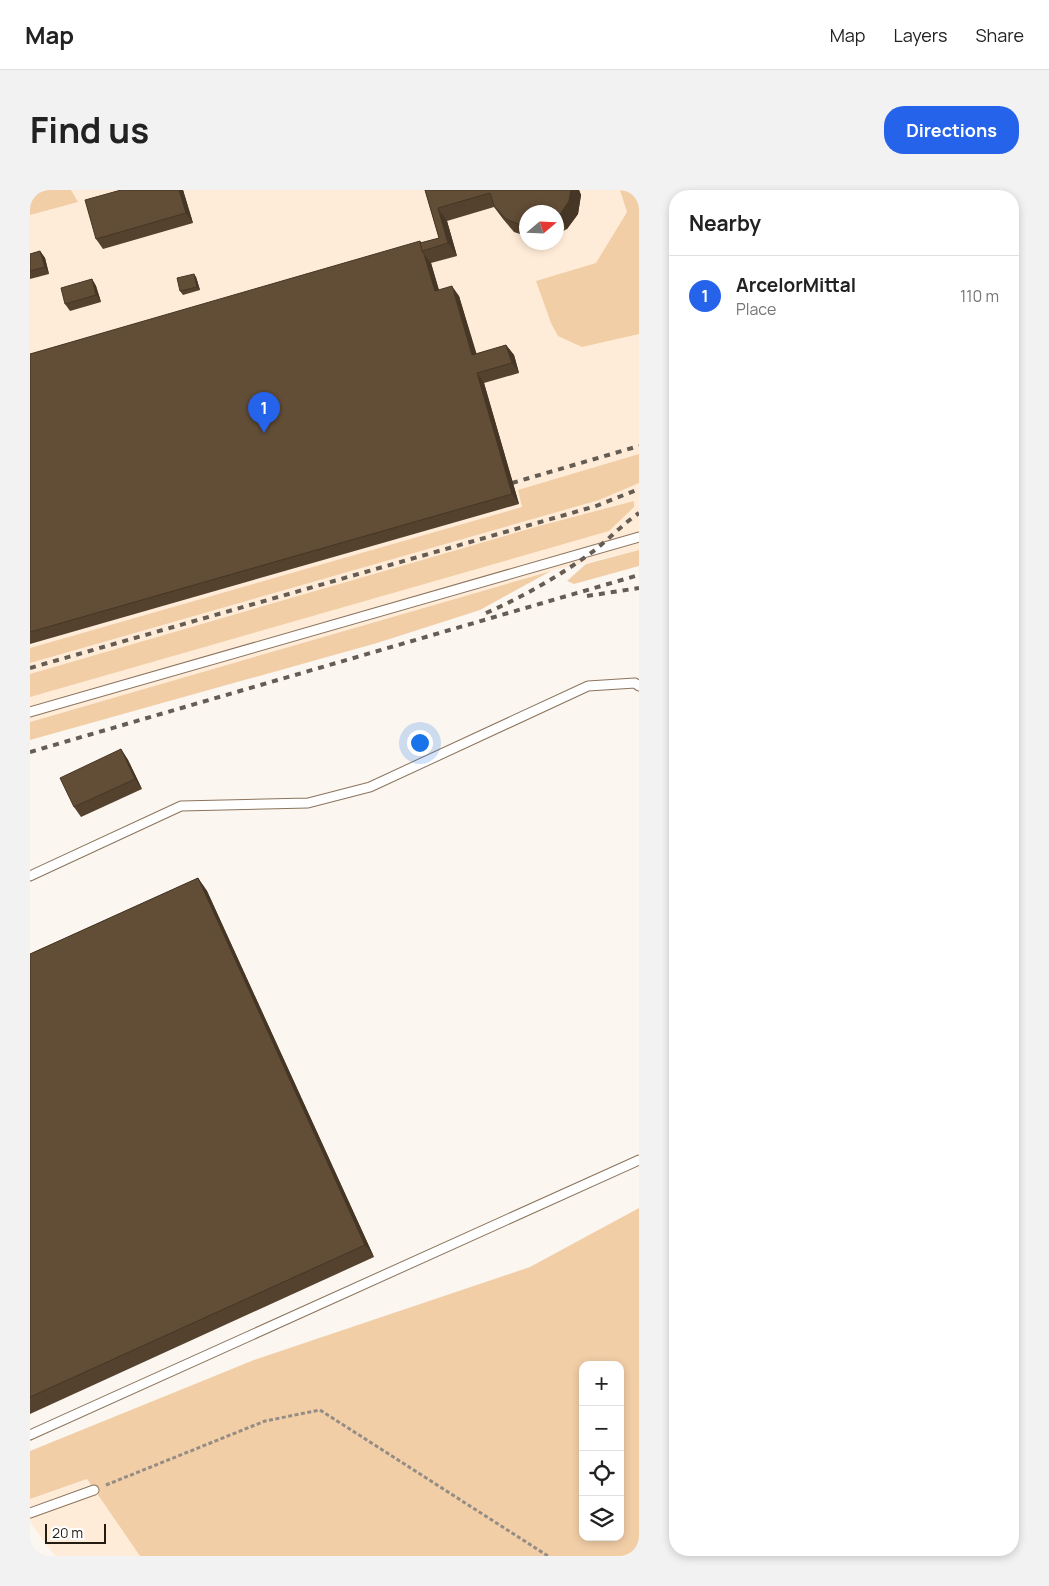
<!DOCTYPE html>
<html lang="en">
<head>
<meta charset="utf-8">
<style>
	:root { --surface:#fff; --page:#f2f2f2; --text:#222; --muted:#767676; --line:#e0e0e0; --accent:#2563eb }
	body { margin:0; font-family:Manrope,sans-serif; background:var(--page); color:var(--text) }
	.controls { position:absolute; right:15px; bottom:15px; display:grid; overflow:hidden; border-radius:10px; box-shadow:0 2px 8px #0003 }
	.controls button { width:45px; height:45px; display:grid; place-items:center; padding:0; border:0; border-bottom:1px solid var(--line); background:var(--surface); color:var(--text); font:25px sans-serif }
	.compass { position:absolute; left:489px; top:15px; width:45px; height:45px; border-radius:50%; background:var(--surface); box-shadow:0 2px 8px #0003; rotate:71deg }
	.scale { position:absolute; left:15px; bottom:12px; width:61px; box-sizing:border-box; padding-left:5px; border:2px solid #241b11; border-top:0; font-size:14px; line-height:18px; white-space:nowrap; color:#241b11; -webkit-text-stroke:4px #fff; paint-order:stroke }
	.you { position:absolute; left:389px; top:552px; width:18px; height:18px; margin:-12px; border:4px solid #fff; border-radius:50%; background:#1a73e8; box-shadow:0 0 0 8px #1a73e833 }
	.badge { display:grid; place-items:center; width:32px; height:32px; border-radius:50%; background:var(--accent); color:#fff; font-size:16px; font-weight:700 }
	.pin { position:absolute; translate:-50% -41px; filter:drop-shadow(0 1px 2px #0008) }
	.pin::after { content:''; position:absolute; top:26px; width:18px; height:15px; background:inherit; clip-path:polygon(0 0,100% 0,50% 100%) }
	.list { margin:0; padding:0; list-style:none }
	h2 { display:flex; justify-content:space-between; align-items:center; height:65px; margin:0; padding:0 20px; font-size:21px }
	h2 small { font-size:16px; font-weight:400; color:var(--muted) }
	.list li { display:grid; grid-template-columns:32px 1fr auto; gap:15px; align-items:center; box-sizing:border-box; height:80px; padding:0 20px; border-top:1px solid var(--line) }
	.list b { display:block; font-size:19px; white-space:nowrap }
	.list p { margin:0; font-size:16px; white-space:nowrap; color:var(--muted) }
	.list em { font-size:16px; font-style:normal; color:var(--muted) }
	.icon { flex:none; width:28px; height:28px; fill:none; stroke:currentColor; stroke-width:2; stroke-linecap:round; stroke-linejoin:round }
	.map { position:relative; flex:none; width:609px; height:1366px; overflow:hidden; border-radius:20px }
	header { display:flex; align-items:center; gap:30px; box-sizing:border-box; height:70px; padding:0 25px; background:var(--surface); border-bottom:1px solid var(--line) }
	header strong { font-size:24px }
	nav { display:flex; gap:28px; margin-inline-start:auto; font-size:18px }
	.intro { display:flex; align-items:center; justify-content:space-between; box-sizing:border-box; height:120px; padding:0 30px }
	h1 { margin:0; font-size:35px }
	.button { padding:12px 22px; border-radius:20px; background:var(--accent); color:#fff; font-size:18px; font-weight:700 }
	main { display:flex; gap:30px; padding:0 30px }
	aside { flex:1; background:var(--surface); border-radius:20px; box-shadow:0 2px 8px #0003 }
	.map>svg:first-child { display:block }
	.built { fill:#ffecd8; fill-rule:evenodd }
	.green { fill:#f2cea6; fill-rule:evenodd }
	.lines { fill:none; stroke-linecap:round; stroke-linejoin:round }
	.lane-casing { stroke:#8b745c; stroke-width:11 }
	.path { stroke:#948d85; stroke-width:3; stroke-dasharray:4 2.5; stroke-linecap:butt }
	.lane { stroke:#fff; stroke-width:9 }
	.rail { stroke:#655d54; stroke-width:4; stroke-dasharray:6 6; stroke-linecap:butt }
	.wall { fill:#54422e }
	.shaded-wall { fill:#453626 }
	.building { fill:#624d36; stroke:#453626 }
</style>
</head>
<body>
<header>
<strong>Map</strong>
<nav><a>Map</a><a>Layers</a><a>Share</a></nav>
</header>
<div class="intro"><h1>Find us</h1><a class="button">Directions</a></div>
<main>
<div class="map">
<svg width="609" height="1366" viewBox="0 0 609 1366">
	<rect width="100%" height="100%" fill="#fbf6f0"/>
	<g class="built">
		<path d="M0,0h609v360l-88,21 -521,151zM497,22h29v30h-29z"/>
		<path d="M57,1289l53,77h-85l-23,-31 -2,-6v-20z"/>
	</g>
	<g class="green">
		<path d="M15,0h26l7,12 -48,13v-21z"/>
		<path d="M590,0h19v144l-57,13 -24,-11 -7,-13 -15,-42 60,-18 31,-51z"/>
		<path d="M609,264v29l-40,17 -569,163v-15l492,-141 -4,-17z"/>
		<path d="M604,311v6l-25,24 -579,166v-23l509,-148z"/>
		<path d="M609,360v16l-65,18 -7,-3 19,-17z"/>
		<path d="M521,381l-71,39 -103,33 -347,97v-18z"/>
		<path d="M609,1018v348h-499l-53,-77 -57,20v-48l224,-91 276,-93zM553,1175h37v172h-37z"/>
	</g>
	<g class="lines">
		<defs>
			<g id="lane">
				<path d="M0,522l609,-175"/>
				<path d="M0,686l151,-70 127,-3 62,-16 218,-101 47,-3 4,3"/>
				<path d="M0,1245l609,-275"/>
				<path d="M0,1323l64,-23"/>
			</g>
		</defs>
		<use href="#lane" class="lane-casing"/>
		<path class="path" d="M76,1295l159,-64 55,-11 228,146"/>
		<use href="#lane" class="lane"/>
		<g class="rail">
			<path d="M482,293l127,-37"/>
			<path d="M557,406l52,-8"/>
			<path d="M456,423c39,-17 75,-38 109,-63 15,-12 28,-26 44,-37"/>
			<path d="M0,478l566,-162 43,-17"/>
			<path d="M0,562l609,-177"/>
		</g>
	</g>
	<g class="wall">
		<path d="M153,0l10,33 -90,26 -7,-10z"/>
		<path d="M395,0h154l2,5 -3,19 -11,15 -11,6v-23h-30v24l-12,-4 -11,-13 -9,-12 -47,14 10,35 -26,7 8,27 20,6 17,58 30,-9 8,10 5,18 -35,10 35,121 -489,140v-290l409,-116z"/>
		<path d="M10,61l5,7 4,16 -19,5v-25z"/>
		<path d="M164,84l2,3 4,13 -17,5 -3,-4z"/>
		<path d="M62,89l4,7 5,16 -31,9 -5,-7z"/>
		<path d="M91,559l7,11 14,29 -61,28 -7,-10z"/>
		<path d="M168,688l9,13 167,366 -344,157v-460z"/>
	</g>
	<g class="shaded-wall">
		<path d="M149,0h4l10,33 -7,-10z"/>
		<path d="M541,0h8l2,5 -3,19 -11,15 -8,-13z"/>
		<path d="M408,18l9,13 10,35 -9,-13z"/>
		<path d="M10,61l5,7 4,16 -4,-7z"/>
		<path d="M394,64l7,9 11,38 -7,-10z"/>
		<path d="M164,84l2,3 4,13 -3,-3z"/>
		<path d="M62,89l4,7 5,16 -5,-7z"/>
		<path d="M422,96l7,10 21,69 -8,-10z"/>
		<path d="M476,155l8,10 5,18 -7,-10z"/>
		<path d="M447,183l7,10 35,121 -7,-10z"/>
		<path d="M91,559l7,11 14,29 -7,-10z"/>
		<path d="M168,688l9,13 167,366 -9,-12z"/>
	</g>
	<g class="building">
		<path d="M91,0h58l7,23 -90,26 -11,-39z"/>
		<path d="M395,0h146l-2,11 -10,15 -3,1v-5h-30v14h-3l-17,-7 -12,-13 -4,-13 -52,15 10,35 -26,8 -2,-8 19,-5z"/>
		<path d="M390,51l1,2h-1l2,8 2,3 11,37 17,-5 20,69 34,-10 6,18 -35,10 35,121 -482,138v-278z"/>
		<path d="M10,61l5,16 -15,4v-17z"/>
		<path d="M164,84l3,13 -17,4 -3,-13z"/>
		<path d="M62,89l4,16 -31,9 -4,-16z"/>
		<path d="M91,559l14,30 -61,28 -14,-29z"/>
		<path d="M168,688l167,367 -335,152v-443z"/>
	</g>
</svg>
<div class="controls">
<button>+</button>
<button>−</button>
<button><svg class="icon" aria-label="locate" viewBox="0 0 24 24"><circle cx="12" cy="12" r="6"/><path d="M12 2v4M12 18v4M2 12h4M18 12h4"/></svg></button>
<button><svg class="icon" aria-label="layers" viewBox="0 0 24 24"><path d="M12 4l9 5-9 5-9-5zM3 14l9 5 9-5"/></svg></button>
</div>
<svg class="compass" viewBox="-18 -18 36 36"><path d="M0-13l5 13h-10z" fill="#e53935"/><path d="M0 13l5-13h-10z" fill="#767676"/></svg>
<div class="scale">20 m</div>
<div class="you"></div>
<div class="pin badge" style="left:234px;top:243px">1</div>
</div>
<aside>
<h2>Nearby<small></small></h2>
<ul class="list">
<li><span class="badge">1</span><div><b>ArcelorMittal</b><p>Place</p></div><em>110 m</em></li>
</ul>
</aside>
</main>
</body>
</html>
